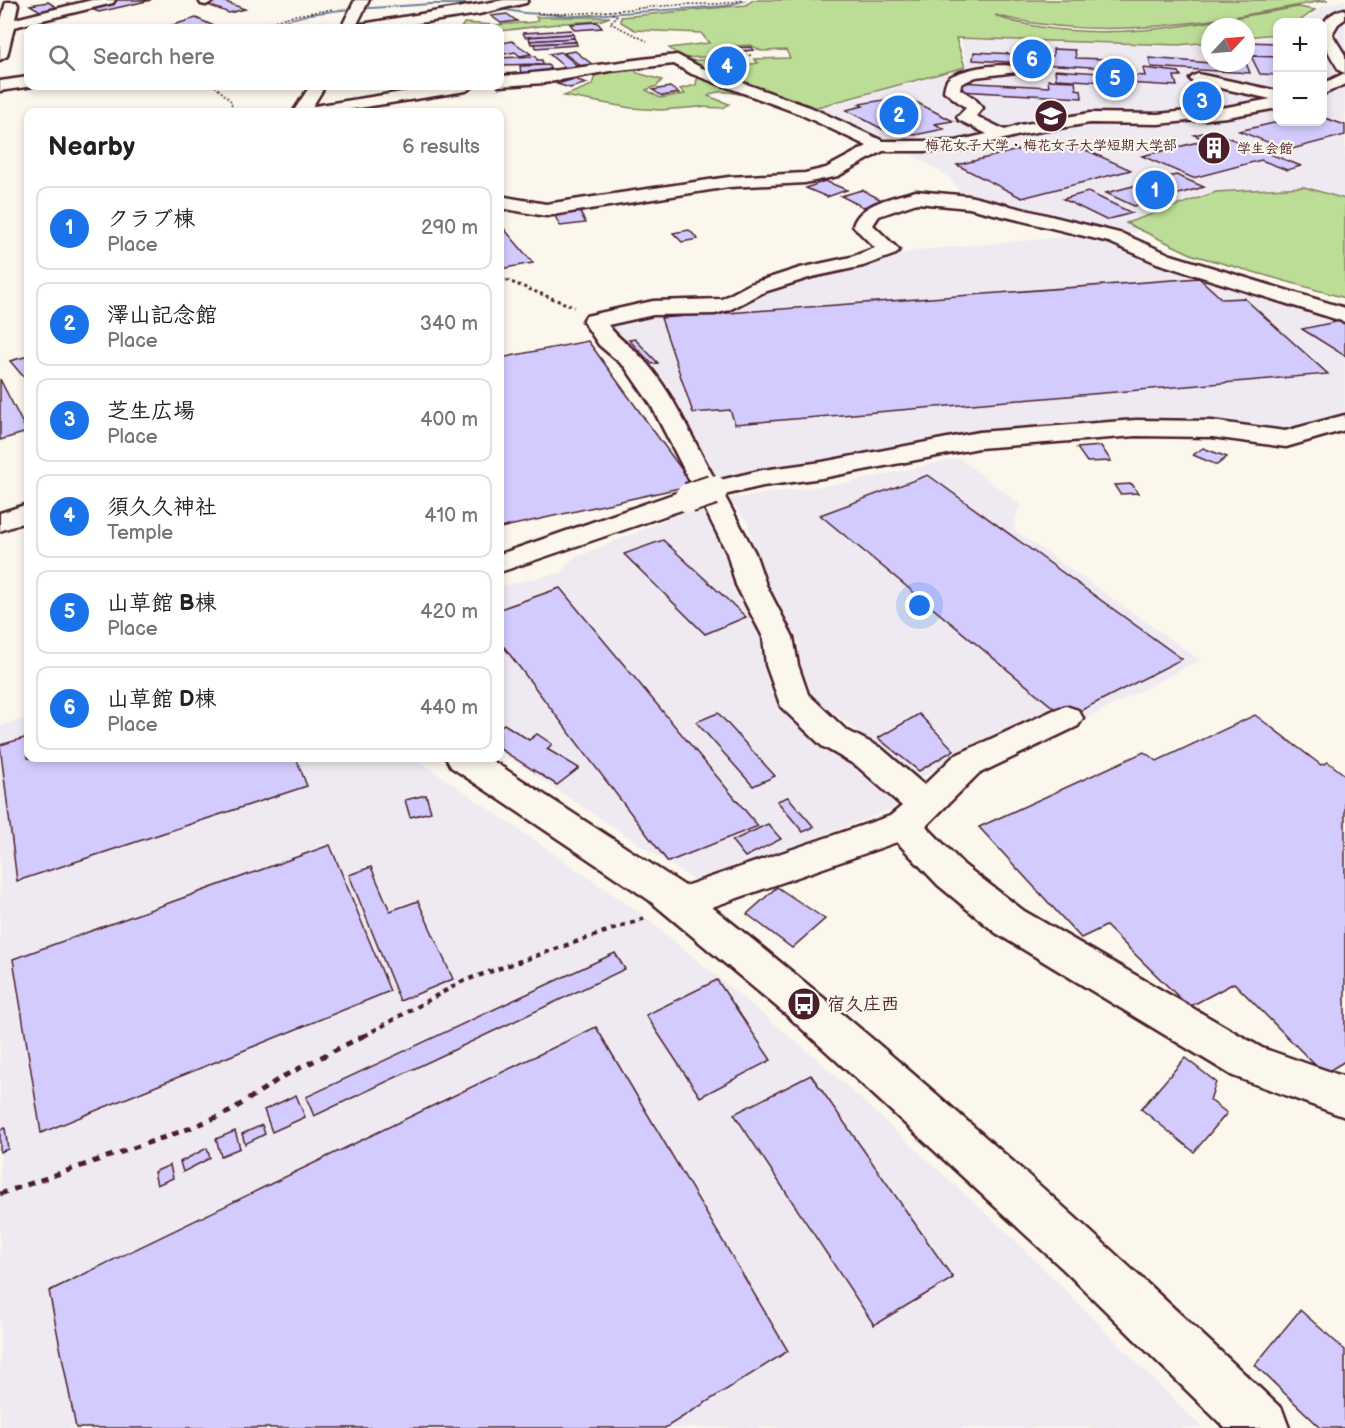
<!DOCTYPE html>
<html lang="en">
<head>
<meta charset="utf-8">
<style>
	:root { --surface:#fff; --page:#f2f2f2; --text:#202124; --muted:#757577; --line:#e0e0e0; --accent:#1a73e8 }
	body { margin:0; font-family:"Balsamiq Sans","Klee One",sans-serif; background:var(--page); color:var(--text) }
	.controls { position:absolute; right:18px; top:18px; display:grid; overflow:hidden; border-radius:12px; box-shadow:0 3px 9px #0003 }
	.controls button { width:54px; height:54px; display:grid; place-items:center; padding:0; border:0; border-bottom:2px solid var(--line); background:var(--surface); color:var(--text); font:30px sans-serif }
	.compass { position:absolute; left:1201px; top:18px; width:54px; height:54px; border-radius:50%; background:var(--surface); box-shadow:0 3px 9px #0003; rotate:64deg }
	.you { position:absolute; left:920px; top:606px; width:21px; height:21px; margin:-15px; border:4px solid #fff; border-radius:50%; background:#1a73e8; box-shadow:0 0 0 9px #1a73e833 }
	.badge { display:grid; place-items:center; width:39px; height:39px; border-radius:50%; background:var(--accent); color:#fff; font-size:20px; font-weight:700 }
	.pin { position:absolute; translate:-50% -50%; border:3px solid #fff; box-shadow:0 2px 6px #0006 }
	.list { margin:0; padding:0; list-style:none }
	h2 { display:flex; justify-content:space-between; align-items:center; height:78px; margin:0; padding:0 24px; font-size:26px }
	h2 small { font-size:20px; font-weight:400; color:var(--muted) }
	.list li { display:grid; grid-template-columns:39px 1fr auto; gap:18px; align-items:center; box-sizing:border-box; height:84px; margin:0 12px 12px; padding:0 12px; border:2px solid var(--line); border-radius:12px }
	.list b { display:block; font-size:22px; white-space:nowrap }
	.list p { margin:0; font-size:20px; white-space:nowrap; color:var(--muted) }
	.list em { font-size:20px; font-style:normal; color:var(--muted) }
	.icon { flex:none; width:33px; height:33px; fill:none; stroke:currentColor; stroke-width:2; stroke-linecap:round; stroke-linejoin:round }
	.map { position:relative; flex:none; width:1345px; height:1428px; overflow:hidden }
	.search { position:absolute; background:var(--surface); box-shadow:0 3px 9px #0003; left:24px; top:24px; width:480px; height:66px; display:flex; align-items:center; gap:15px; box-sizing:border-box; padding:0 21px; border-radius:12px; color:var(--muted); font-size:22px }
	.panel { position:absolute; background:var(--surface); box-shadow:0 3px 9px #0003; left:24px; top:108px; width:480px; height:654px; border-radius:12px }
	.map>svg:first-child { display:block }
	.built { fill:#efeaf1 }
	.green { fill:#bcdd96; stroke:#837e60; stroke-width:1.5 }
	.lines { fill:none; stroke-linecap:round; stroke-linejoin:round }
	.stream { fill:#6e829b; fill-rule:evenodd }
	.building { fill:#d3cbfd; stroke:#4a1f2b; stroke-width:1.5 }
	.minor-casing { stroke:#4a1f2b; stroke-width:5 }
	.major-casing { stroke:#4a1f2b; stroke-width:5 }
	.path-far4 { stroke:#4a1f2b; stroke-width:1.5; stroke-dasharray:2 2; stroke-linecap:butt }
	.path-far3 { stroke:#4a1f2b; stroke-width:2; stroke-dasharray:2 2; stroke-linecap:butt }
	.path-far2 { stroke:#4a1f2b; stroke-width:3; stroke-dasharray:3 3; stroke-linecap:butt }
	.path-far1 { stroke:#4a1f2b; stroke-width:4.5; stroke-dasharray:5 5; stroke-linecap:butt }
	.path { stroke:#4a1f2b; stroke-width:5; stroke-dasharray:7 7; stroke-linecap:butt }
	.minor { fill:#fbf7ec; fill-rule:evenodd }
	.major { fill:#fbf7ec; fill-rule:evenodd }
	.minor-bridge-casing { stroke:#4a1f2b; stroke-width:33; stroke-linecap:butt }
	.minor-bridge { stroke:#fbf7ec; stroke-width:29 }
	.labels { text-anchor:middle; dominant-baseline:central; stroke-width:4.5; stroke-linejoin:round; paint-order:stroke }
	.far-poi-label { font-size:14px; font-weight:bold; fill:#4a1f2b; stroke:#fbf7ec }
	.near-poi-label { font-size:18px; font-weight:bold; fill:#4a1f2b; stroke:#fbf7ec; text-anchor:start }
</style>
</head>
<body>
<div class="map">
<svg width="1345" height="1428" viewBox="0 0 1345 1428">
	<rect width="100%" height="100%" fill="#fbf7ec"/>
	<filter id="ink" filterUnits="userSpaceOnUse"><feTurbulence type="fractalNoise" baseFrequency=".0167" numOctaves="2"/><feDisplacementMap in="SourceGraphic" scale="12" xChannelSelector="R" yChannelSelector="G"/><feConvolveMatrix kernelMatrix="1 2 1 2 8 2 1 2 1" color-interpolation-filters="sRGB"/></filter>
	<g filter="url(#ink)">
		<g class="built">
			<path d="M1345,0v218l-101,-22 -128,42 -147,-36 -22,-26 -33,-20 -102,-46 156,-43 -8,-28 222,8 28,-4v20h36v-24l31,-3 1,86h44v-100h-18l19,-16z"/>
			<path d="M1090,235l255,86v95l-58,16 -34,-1 -48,-10 -18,-1 -187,10 -25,3 -96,22 -87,12 -25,1 -53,10 -24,-51 -36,-58 -47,-47 48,-12 74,-1 36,-19 47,-14 106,-26z"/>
			<path d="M959,458l61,46 -7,25 187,131 -120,62 -114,29 -49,29 -65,-53 -40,-30 -12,-34 -2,-22 -32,-52 -18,-66 -20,-24 124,-17z"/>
			<path d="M702,504l13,8 49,111 12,58 123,117 -4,10 -197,75 -198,-131v-166l61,-13 11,-14z"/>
			<path d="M28,717v41h387l225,155 176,145 201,184 185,186h-1202v-702z"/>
		</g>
		<g class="green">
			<path d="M753,0h575c-110,20 -223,44 -333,15 10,6 26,8 39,11 87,16 178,-5 265,-19l16,3 -17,12h-20l-1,12 -31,3v-10h-36v15l-31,3 -223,-7 9,29 -155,42 -71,-26 4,-3 -1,-10 4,-5 12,-2 -4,-4 36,-1 -4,-8 -25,1 -10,-6 -27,2 -3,1 4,8 -42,2 -14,-10 40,-5 -8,-10 -66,-3 -14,-8v-5l125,-12z"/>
			<path d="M536,17h74l-11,4 -34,2 -65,8v-3h-39l3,-5 31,2 40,-3 3,-2z"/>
			<path d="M726,58l2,5 8,2 -2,11 -5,3 -28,-10 -13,-8z"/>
			<path d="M635,68l2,5 25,7 -5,6 -11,4 14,8 25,-4 -5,-5 16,-4 1,-7 6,-2 57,20c-17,3 -36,-11 -52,0l21,8 -6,4 -23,-1 -40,3 -29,-2 -67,-12 28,-11 3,-10z"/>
			<path d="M1304,187l41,12v99l-152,-43 -67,-32 90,-31z"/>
		</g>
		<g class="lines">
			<g class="stream">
				<path d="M745,0h6l-26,7 -148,10 -53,-3 -52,-9h-41l-90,6 -31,4 -50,13h-5l55,-15 31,-4 90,-6h41l52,9 53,3 148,-10z"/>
				<path d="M39,86h8l-47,7v-2z"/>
			</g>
		</g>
		<g class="building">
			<path d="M118,0h33l-52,12 -13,-5z"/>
			<path d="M220,0l25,9 -16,4 -26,-10z"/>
			<path d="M48,2l12,7 -18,3 -12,-7z"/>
			<path d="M507,14l10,7 -16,2 -10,-7z"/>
			<path d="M196,18l18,8 -9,2h-42z"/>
			<path d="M597,22l5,6 -27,2 -5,-6z"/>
			<path d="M571,30l2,4 -48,3 -2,-4z"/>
			<path d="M573,34l1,4 -44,3 -1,-4z"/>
			<path d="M574,38l2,4 -45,2 -1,-3z"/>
			<path d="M500,40l3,3 9,-2 19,13 -11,2 -5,-4 -15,3z"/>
			<path d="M576,42l1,3 -41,3 -1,-4z"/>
			<path d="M1246,42l32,1v14l-27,-1 -5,-4z"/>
			<path d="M751,47l3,3 -27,2 -3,-4z"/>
			<path d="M1053,49l22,1 1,8 30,1 2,9 -135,-8 1,-8 79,4z"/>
			<path d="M575,51l18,14 -12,1 -17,-13z"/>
			<path d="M561,52l18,15 -12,2 -18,-15z"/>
			<path d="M536,56l1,4h5l1,4 -43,1v-7z"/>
			<path d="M1251,56l27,1v18l-18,-1z"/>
			<path d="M1149,58l61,5h36l4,10 -99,-6z"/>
			<path d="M549,65l1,4h5v3l-34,2 -1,-8z"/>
			<path d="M1143,68l36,4 2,4h-7l3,10 -121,-7 -1,-9 90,6z"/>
			<path d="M574,79l13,4 -17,5 -13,-4z"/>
			<path d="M1048,80l27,1 1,8 5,1 1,8 -123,-7 1,-9 89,5z"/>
			<path d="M670,87l9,6 -17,3 -9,-6z"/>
			<path d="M890,99l6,3 14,-3 43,22 -18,3 9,5 -29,6 -19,-6 -10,2 -40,-21 17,-4 -4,-2z"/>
			<path d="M1322,117l23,8v10l-57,15 -49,-19 39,-9h44z"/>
			<path d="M1211,131l90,35 -14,4 -26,-10 -68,18 -51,-22 64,-16 -12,-5z"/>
			<path d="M1043,138l14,7 11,-3 63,28 -109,28 -65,-33 85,-21 -8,-3z"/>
			<path d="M1176,175l28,12 -70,19 -28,-13z"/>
			<path d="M825,181l22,9 -20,7 -21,-9z"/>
			<path d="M862,190l22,11 -21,6 -22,-11z"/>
			<path d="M1088,192l44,21 -26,7 -43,-21z"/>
			<path d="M579,211l7,12 -26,3 -6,-12z"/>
			<path d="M500,224l33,39 -33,6z"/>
			<path d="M689,230l9,9 -16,3 -9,-9z"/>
			<path d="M1199,278l23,21 22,-1 84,76 -593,50 -5,-14 -37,3 -32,-95z"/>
			<path d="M1345,320v36l-43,-27z"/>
			<path d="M635,339l23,24 -6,1 -23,-24z"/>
			<path d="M588,341l105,144 -193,43v-170z"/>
			<path d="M28,356v25h-1l-17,-20z"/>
			<path d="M0,379l27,53 -27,8z"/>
			<path d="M1101,446l10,15 -24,1 -10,-14z"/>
			<path d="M1203,448l24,9 -10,8 -24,-10z"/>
			<path d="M928,475l254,184 -116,59 -246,-203z"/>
			<path d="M1132,484l6,9 -18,1 -6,-9z"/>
			<path d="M663,540l83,77 -41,17 -81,-80z"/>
			<path d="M560,588l198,238 -90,36 -164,-215 -4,2v-40z"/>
			<path d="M718,713l57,63 -22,10 -57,-64z"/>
			<path d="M919,714l35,36 -35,21 -41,-33z"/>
			<path d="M1255,715l66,50 7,-3 17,13v286l-21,13 -90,-91 -45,24 -83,-81 -25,12 -102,-111 165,-75 13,9z"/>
			<path d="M504,724l25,16 8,-6 15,10 -5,5 32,19 -22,17 -57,-36v-22z"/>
			<path d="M28,737v21h268l11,28 -290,95 -17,-136z"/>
			<path d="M426,795l5,17 -21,5 -5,-17z"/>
			<path d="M788,797l26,30 -11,5 -26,-31z"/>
			<path d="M768,824l13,15 -36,18 -13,-16z"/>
			<path d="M330,845l60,146 -349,142 -28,-174z"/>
			<path d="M371,867l19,44 28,-10 35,78 -53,22 -51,-126z"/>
			<path d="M777,887l48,32 -33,29 -45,-34z"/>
			<path d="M615,953l10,16 -311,147 -8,-19z"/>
			<path d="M717,980l54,80 -71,37 -54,-82z"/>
			<path d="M596,1027l192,324 -123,77h-589l-27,-137z"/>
			<path d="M1185,1058l31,24 -6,18 17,13 -33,39 -53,-43z"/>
			<path d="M811,1075l142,203 -79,47 -140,-211z"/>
			<path d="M296,1095l9,22 -33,15 -8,-22z"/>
			<path d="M262,1125l3,9 -20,10 -3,-10z"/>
			<path d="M5,1128l3,21 -8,3v-22z"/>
			<path d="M235,1131l5,17 -19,8 -5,-17z"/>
			<path d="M207,1148l3,10 -27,14 -3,-10z"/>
			<path d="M170,1165l3,13 -16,7 -3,-13z"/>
			<path d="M1300,1310l45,40v78h-24l-66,-63z"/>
		</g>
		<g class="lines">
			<defs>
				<g id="minor">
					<path d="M92,0h23l-2,3 -99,24 -7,29 -7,4v-36l6,-22h10l2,3 -3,14z"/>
					<path d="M199,0h14v1l-7,4 -5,-1z"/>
					<path d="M504,0h24l-2,3 -47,11 -93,14h-31l7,-4z"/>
					<path d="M1345,9v10l-7,5 -6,10 13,21v18l-5,-2c-14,-21 -33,-53 5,-62z"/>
					<path d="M677,55l25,13 110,40 71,33h73l31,-7 -28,-14 -2,-3 9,-9 -22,-17c1,-4 1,-10 5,-13 11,-9 61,-18 70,-9l-3,3 -40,5 -15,7 -1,5 14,9 9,10 -7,8 29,14 15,-5 70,-12 68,1 69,-7 44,-8 -78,-17 -3,-3 3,-3 5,-2 80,17v17l-51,9 -69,7 -68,-1 -66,11 -68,17h-73l-45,25 -33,7 -76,4 -183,29 -46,-8v-12l46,8 183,-27 76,-4 21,-5 41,-22 -67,-32 -108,-40 -18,-10 -64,7 -66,12 -44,3h-1l1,-10c59,-4 118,-15 177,-21z"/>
					<path d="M1345,73v11l-23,11v-11z"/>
					<path d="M28,77v9h5l-33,5v-10z"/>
					<path d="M440,86h34l-8,5 -132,21h-34l8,-5z"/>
					<path d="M916,191l53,5 154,38 48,21 174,53v14l-188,-59 -48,-21 -140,-34 -52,-5 -38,13 -6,9 26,25 -3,4 -33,12 -51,11 -48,15 -35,18 -14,4 -62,1 -45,10c9,13 22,20 33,32 33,35 51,83 75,124l47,-11 59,-8 157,-30 157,-12 76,1 73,10 60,-16v15l-59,17 -74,-10 -76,-1 -157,12 -157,30 -59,8 -39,9 31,58 11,32 27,52 5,28 10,29 38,36 35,18 43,37 30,-29 100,-46 12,-4 12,4 5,8 -5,8 -100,48 -52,52 38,39 60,46 238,137 83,29v40l-112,-41 -237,-143 -58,-48 -41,-43 -185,65c199,158 386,329 570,502l7,19h-64l-161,-158 -275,-253 -140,-117 -198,-133 -5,-9h42l197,128 205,-70 12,-10 -45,-40 -35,-20 -41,-39 -15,-42 -3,-28 -27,-52 -9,-32 -26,-52 -2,3 -199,68v-18l179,-62 10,-2 6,1 -44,-86 -26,-38 -26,-22 -16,-24 3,-5 67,-15 69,-2 28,-15 50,-16 51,-11 24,-9 -22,-22c6,-23 42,-29 63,-35z"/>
				</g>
				<g id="major">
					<path d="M355,0h14l-14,28h-14z"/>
					<path d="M310,86h15l-16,26h-16z"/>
					<path d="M28,504v17l-28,10v-18z"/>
				</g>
			</defs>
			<use href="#minor" class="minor-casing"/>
			<use href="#major" class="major-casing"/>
			<g class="path-far4">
				<path d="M537,13c47,3 93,-5 140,-8 22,-2 43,1 65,-5"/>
				<path d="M612,13l5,3 -7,7 37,18"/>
				<path d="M248,28l48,-13 37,-6"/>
				<path d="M721,57l32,-2"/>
				<path d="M741,65l-2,-13 8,-1"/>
				<path d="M215,86l16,15 2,11"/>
			</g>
			<path class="path-far3" d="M500,278l5,2"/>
			<path class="path-far2" d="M501,278l73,29"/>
			<path class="path-far1" d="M364,1036l99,-55 182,-63"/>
			<path class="path" d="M0,1194l188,-65 41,-17 53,-35 85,-43"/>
			<use href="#minor" class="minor"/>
			<use href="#major" class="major"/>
			<defs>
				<path id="minor-bridge" d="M689,498l24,-8"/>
			</defs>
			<use href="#minor-bridge" class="minor-bridge-casing"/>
			<use href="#minor-bridge" class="minor-bridge"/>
		</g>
	</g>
	<defs>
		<symbol id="university-disc" viewBox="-11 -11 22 22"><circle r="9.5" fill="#4a1f2b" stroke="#fbf7ec"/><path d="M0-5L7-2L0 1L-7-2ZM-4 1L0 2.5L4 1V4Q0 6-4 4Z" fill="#fff"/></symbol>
		<symbol id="building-disc" viewBox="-11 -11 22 22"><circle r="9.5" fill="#4a1f2b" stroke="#fbf7ec"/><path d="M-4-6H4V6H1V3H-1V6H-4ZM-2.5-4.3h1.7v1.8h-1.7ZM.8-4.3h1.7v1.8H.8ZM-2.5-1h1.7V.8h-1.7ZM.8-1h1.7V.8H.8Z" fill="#fff"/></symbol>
		<symbol id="bus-disc" viewBox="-11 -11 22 22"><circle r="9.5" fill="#4a1f2b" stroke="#fbf7ec"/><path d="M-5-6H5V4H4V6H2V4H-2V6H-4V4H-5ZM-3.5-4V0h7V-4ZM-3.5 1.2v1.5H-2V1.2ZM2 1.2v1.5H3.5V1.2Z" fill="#fff"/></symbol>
	</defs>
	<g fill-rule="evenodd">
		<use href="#university-disc" x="1032" y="97" width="38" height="38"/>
		<use href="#building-disc" x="1195" y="129" width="38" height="38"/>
		<use href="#bus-disc" x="785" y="985" width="38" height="38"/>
	</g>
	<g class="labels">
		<g class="far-poi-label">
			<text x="1051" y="145">梅花女子大学・梅花女子大学短期大学部</text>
			<text x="1237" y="148" text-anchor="start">学生会館</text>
		</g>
		<g class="near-poi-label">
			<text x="827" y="1004">宿久庄西</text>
		</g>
	</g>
</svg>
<div class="controls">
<button>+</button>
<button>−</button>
</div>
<svg class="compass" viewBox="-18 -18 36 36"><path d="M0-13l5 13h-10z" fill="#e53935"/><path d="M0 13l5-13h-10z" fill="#757577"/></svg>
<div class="you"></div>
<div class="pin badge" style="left:1155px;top:190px">1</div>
<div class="pin badge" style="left:899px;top:115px">2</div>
<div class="pin badge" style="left:1202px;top:101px">3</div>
<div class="pin badge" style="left:727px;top:66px">4</div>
<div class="pin badge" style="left:1115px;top:78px">5</div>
<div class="pin badge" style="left:1032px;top:59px">6</div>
<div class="search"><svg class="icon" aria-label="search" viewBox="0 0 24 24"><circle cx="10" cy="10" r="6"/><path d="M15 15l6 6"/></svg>Search here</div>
<section class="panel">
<h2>Nearby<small>6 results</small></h2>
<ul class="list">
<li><span class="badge">1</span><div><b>クラブ棟</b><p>Place</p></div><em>290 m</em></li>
<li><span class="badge">2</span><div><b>澤山記念館</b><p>Place</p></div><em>340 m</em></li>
<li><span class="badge">3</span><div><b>芝生広場</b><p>Place</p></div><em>400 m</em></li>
<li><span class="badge">4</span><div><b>須久久神社</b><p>Temple</p></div><em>410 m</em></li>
<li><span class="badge">5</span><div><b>山草館 B棟</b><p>Place</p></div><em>420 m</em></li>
<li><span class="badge">6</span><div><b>山草館 D棟</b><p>Place</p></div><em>440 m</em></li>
</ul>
</section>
</div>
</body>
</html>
